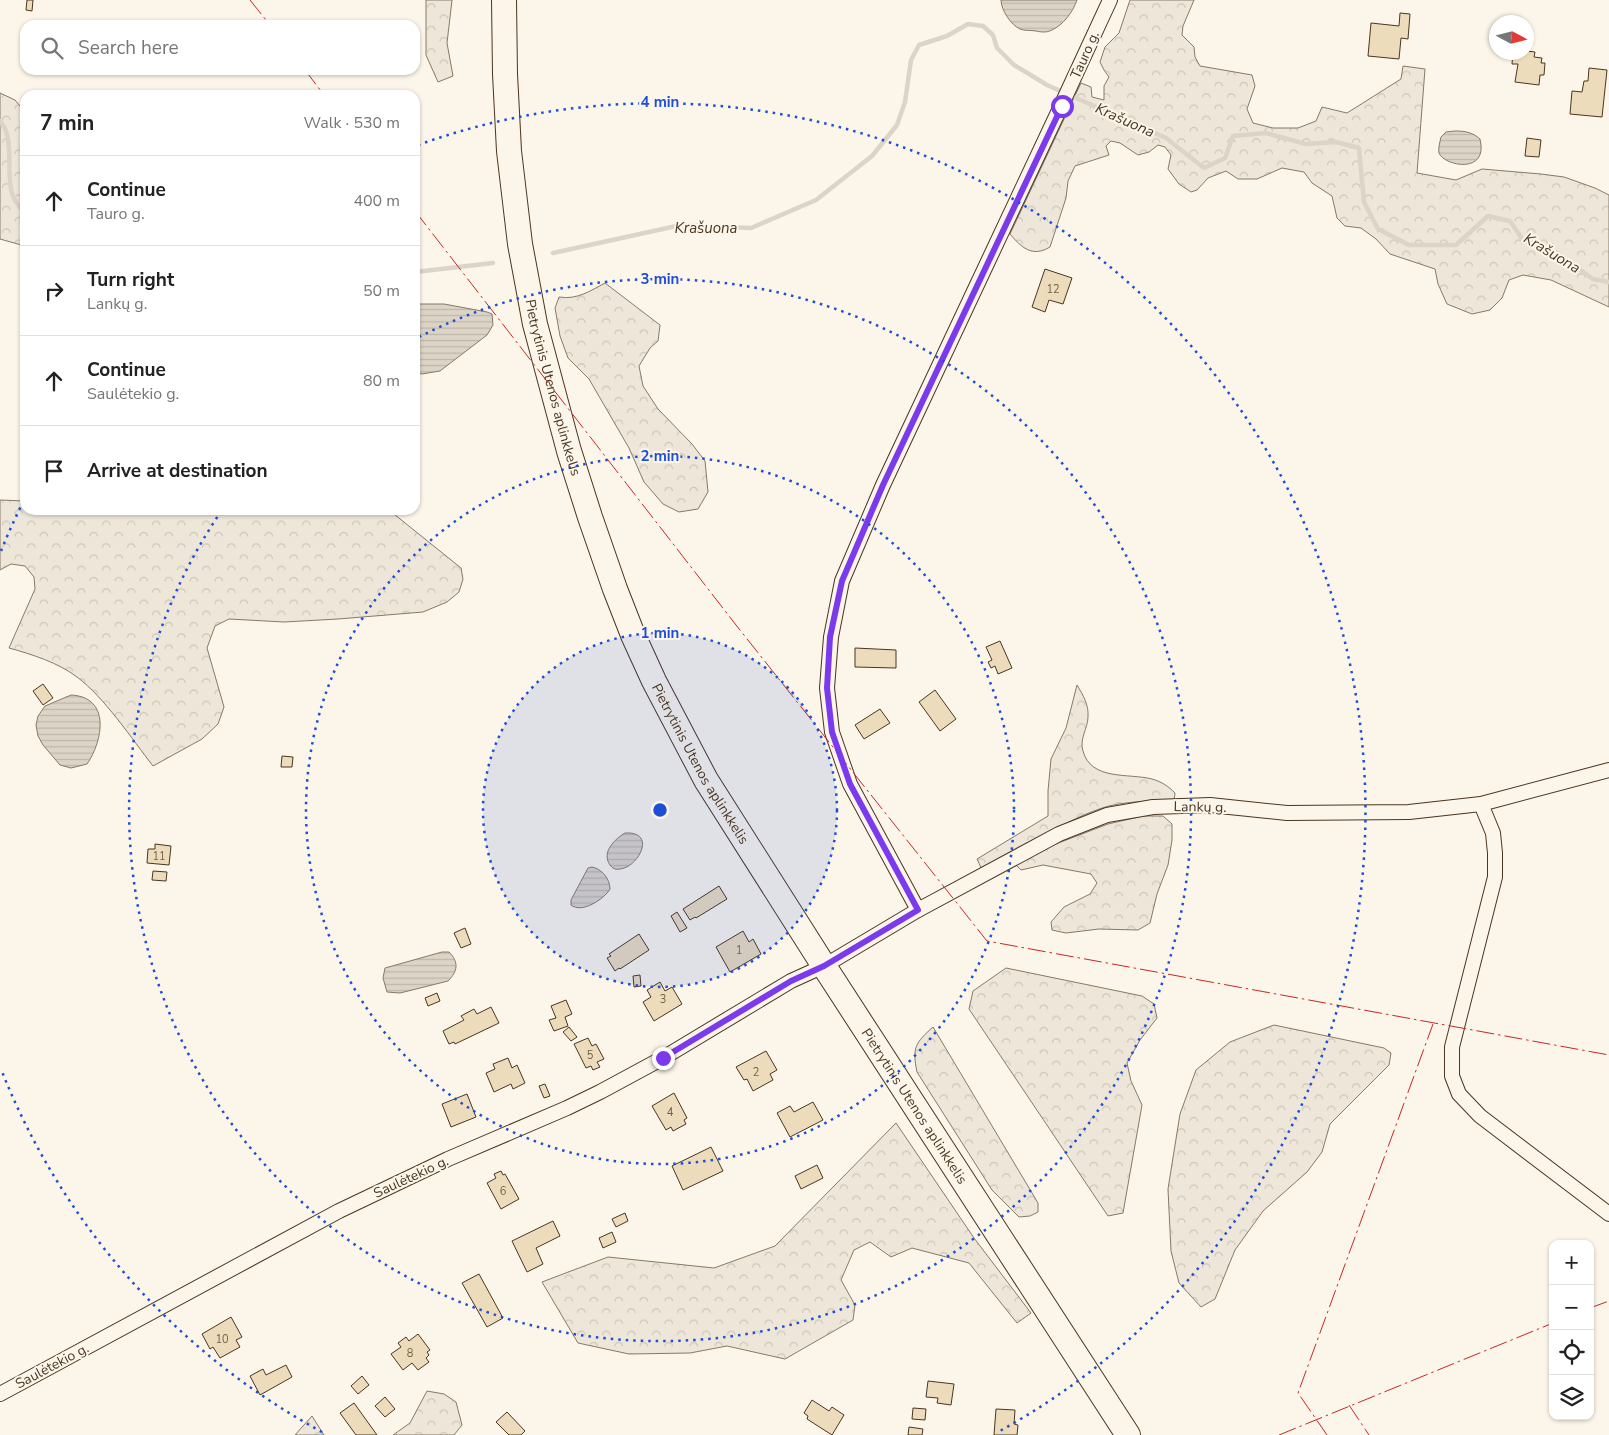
<!DOCTYPE html>
<html lang="en">
<head>
<meta charset="utf-8">
<style>
	:root { --surface:#fff; --page:#f6f6f6; --text:#222; --muted:#767676; --line:#e0e0e0 }
	body { margin:0; font-family:"Nunito Sans",sans-serif; background:var(--page); color:var(--text) }
	.controls { position:absolute; right:15px; bottom:15px; display:grid; overflow:hidden; border-radius:10px; box-shadow:0 1px 4px #0004 }
	.controls button { width:45px; height:45px; display:grid; place-items:center; padding:0; border:0; border-bottom:1px solid var(--line); background:var(--surface); color:var(--text); font:25px sans-serif }
	.compass { position:absolute; left:1489px; top:15px; width:45px; height:45px; border-radius:50%; background:var(--surface); box-shadow:0 1px 4px #0004; rotate:97deg }
	.stop { position:absolute; width:15px; height:15px; margin:-11px; border:4px solid #7c3aed; border-radius:50%; background:#fff }
	.stop.end { background:#7c3aed; border-color:#fff; box-shadow:0 1px 5px #0008 }
	.list { margin:0; padding:0; list-style:none }
	h2 { display:flex; justify-content:space-between; align-items:center; height:65px; margin:0; padding:0 20px; font-size:21px }
	h2 small { font-size:16px; font-weight:400; color:var(--muted) }
	.list li { display:grid; grid-template-columns:32px 1fr auto; gap:15px; align-items:center; box-sizing:border-box; height:90px; padding:0 20px; border-top:1px solid var(--line) }
	.list b { display:block; font-size:19px; white-space:nowrap }
	.list p { margin:0; font-size:16px; white-space:nowrap; color:var(--muted) }
	.list em { font-size:16px; font-style:normal; color:var(--muted) }
	.icon { flex:none; width:28px; height:28px; fill:none; stroke:currentColor; stroke-width:2; stroke-linecap:round; stroke-linejoin:round }
	.map { position:relative; flex:none; width:1609px; height:1435px; overflow:hidden }
	.search { position:absolute; background:var(--surface); box-shadow:0 1px 4px #0004; left:20px; top:20px; width:400px; height:55px; display:flex; align-items:center; gap:12px; box-sizing:border-box; padding:0 18px; border-radius:15px; color:var(--muted); font-size:19px }
	.panel { position:absolute; background:var(--surface); box-shadow:0 1px 4px #0004; left:20px; top:90px; width:400px; height:425px; border-radius:15px }
	.map>svg:first-child { display:block }
	.forest { fill:url(#forest-crowns); stroke:#887966 }
	.water { fill:url(#water-rules); stroke:#887966 }
	.lines { fill:none; stroke-linecap:round; stroke-linejoin:round }
	.stream { stroke:#dcd4c6; stroke-width:4.5 }
	.building { fill:#ecdcbc; stroke:#4a3520 }
	.street-casing { stroke:#4a3520; stroke-width:16 }
	.highway-casing { stroke:#4a3520; stroke-width:26 }
	.street { stroke:#fbf6e9; stroke-width:14 }
	.highway { stroke:#fbf6e9; stroke-width:24 }
	.power { stroke:#c62828; stroke-width:1; stroke-dasharray:18 4 2.5 4; stroke-linecap:butt }
	.route { stroke:#7c3aed; stroke-width:6 }
	.ring { fill:none; stroke:#1d4ed8; stroke-width:2.5; stroke-dasharray:2.5 5 }
	.labels { text-anchor:middle; dominant-baseline:central; stroke-width:4; stroke-linejoin:round; paint-order:stroke }
	.number-label { font-size:11px; fill:#725f47 }
	.street-label { font-size:14px; fill:#4a3520; stroke:#fbf6e9 }
	.water-label { font-size:15px; font-style:italic; fill:#4a3520; stroke:#fbf6e9 }
	.centre { fill:#1d4ed8; stroke:#fbf6e9; stroke-width:2.5 }
	.ring-label { font-size:15px; text-anchor:middle; font-weight:bold; fill:#1d4ed8; stroke:#fbf6e9; stroke-width:4; stroke-linejoin:round; paint-order:stroke }
</style>
</head>
<body>
<div class="map">
<svg width="1609" height="1435" viewBox="0 0 1609 1435">
	<defs>
		<pattern id="forest-crowns" width="20" height="18" patternUnits="userSpaceOnUse" patternTransform="scale(1.25)"><rect width="20" height="18" fill="#ede6d9"/><path d="M2 6a3 3 0 1 1 6 0M12 15a3 3 0 1 1 6 0" fill="none" stroke="#cdc6ba"/></pattern>
		<pattern id="water-rules" width="6" height="5" patternUnits="userSpaceOnUse" patternTransform="scale(1.25)"><rect width="6" height="5" fill="#dcd4c6"/><path d="M0 2.5h6" fill="none" stroke="#beb7aa"/></pattern>
	</defs>
	<rect width="100%" height="100%" fill="#fbf6e9"/>
	<g class="forest">
		<path d="M426,0h26l-5,43 6,33 -15,6 -12,-27z"/>
		<path d="M1130,0h64l-11,26 -1,9 12,12 1,10 5,9 52,9 3,11 -8,23 6,14 20,5h25l18,-7 6,-14 25,6 54,-34 2,-13 22,3 -8,104 39,7 26,-11 59,5 23,3 31,11 14,7v112l-58,-27 -28,-5 -14,5 -7,18 -12,12 -18,4 -25,-10 -9,-20 -3,-15 -45,-15 -14,-15 -15,-11 -16,-2 -8,-8 -5,-22 -20,-13 -8,-11 -22,-4 -25,11h-19l-12,-8 -18,7 -11,12 -6,2 -12,-8 -11,-15 3,-14 -6,-8 -7,-2 -9,7 -11,3 -18,-12 -9,-2 -5,5 3,9 -34,11 -7,15 -2,17 -16,49c-18,11 -29,0 -40,-13l71,-151 10,4 1,10 12,3v-14l5,-9 -5,-7 -4,-8 5,-15 14,-14z"/>
		<path d="M0,93l15,7 10,12v134l-25,-7z"/>
		<path d="M605,283l55,42 -2,16 -8,7 -11,18 4,20 15,23 34,35 13,17 3,31 -10,17 -19,3 -16,-8 -19,-22 -15,-34 -40,-69 -21,-21 -8,-22 -5,-28 4,-11c18,3 31,-6 46,-14z"/>
		<path d="M0,500l25,1v9h364l72,58 2,11 -4,13 -12,10 -24,10 -85,7 -54,3 -55,-3 -14,7 -8,22 17,59 -6,17 -16,15 -49,27c-21,-27 -49,-69 -76,-89 -18,-14 -46,-23 -68,-29l26,-59 -1,-12 -9,-11 -14,-2 -11,6z"/>
		<path d="M1077,685c6,10 12,20 11,32 0,11 -9,22 -5,34 8,30 46,22 69,28 10,3 16,7 23,14l-1,7c-21,1 -44,1 -65,6 -43,12 -88,44 -126,66l-6,-13 71,-43v-25l3,-32 15,-31z"/>
		<path d="M1143,816h20l9,8v16l-4,25 -11,29 -7,29 -12,7 -39,-1 -33,4 -14,-3 -1,-8 13,-15 26,-13 7,-11 -6,-9 -48,-9 -22,5 -5,-5 24,-15 68,-26z"/>
		<path d="M1006,968l136,28 12,8 3,14 -17,22 -13,23 4,18 11,24 -19,108 -15,3 -139,-207 4,-18z"/>
		<path d="M1274,1025l110,23 7,5 -2,12 -59,59 -8,28 -15,20 -44,39 -28,39 -20,49 -14,8 -22,-24 -8,-32 -3,-62 12,-75 16,-44 34,-28z"/>
		<path d="M933,1027l105,176v9l-8,4 -11,1 -27,-27 -75,-118c-5,-24 -2,-29 16,-45z"/>
		<path d="M896,1123l78,115 57,75 -14,10 -48,-60 -57,-15 -21,9 -21,-15 -16,8 -13,30 14,25 -2,15 -68,39 -58,-13 -37,7 -61,1 -51,-11 -36,-61 66,-25 106,11 61,-22z"/>
		<path d="M427,1391l17,3 12,8 6,23 -8,10h-61l17,-12z"/>
		<path d="M312,1416l12,19h-29z"/>
	</g>
	<g class="water">
		<path d="M1001,0h76c-4,12 -14,25 -25,30 -6,3 -11,2 -16,1 -5,-1 -12,0 -16,-2 -9,-4 -19,-19 -19,-29z"/>
		<path d="M1455,131c10,0 17,1 25,8 9,36 -36,27 -41,14 -1,-5 1,-11 2,-16l5,-5z"/>
		<path d="M415,304h29l43,8 5,2 1,11 -6,10 -47,36 -18,3 -7,-2z"/>
		<path d="M71,695c40,2 32,46 16,69l-16,4 -11,-3 -17,-20 -5,-9 -2,-11 2,-9 7,-10z"/>
		<path d="M625,833c32,-2 14,34 -5,36 -5,1 -8,-1 -10,-4 -9,-13 5,-26 15,-32z"/>
		<path d="M592,867c10,2 18,12 18,22 -6,10 -28,25 -39,16v-5l17,-32z"/>
		<path d="M442,952h7c10,10 9,19 -1,29l-48,12 -13,-1 -4,-14 2,-10z"/>
	</g>
	<g class="lines">
		<g class="stream">
			<path d="M0,121c2,3 5,7 6,10 9,24 -6,65 19,80"/>
			<path d="M553,253l128,-28 70,3 65,-28 56,-44 25,-31 8,-23 6,-42 8,-15 28,-9 21,-12 15,2 10,9 4,13 17,17 33,20 119,53 38,30 21,-10 8,-22 33,-3 40,11 30,-2 23,6 5,54 14,27 31,16h47l32,-29 22,5 13,19 32,12 38,27 16,3"/>
			<path d="M415,272l78,-9"/>
		</g>
	</g>
	<g class="building">
		<path d="M27,0h6l-1,11 -6,-1z"/>
		<path d="M1400,13l10,1 -2,25 -7,-1 -2,21 -31,-3 3,-33 28,3z"/>
		<path d="M1526,51l9,1 -1,5 8,1 -1,5h4l-1,12h-4l-1,10 -24,-3 3,-18h-6l1,-12h13z"/>
		<path d="M1589,68l18,2 -5,47 -32,-3 2,-23 10,1 2,-11h4z"/>
		<path d="M1527,138l14,2 -2,17 -14,-1z"/>
		<path d="M1045,269l27,9 -9,26 -14,-4 -4,12 -13,-5z"/>
		<path d="M1000,641l12,27 -14,6 -3,-8 -4,2 -3,-6 4,-2 -6,-13z"/>
		<path d="M855,648l41,2v18l-41,-1z"/>
		<path d="M43,684l10,14 -10,7 -10,-14z"/>
		<path d="M935,690l21,29 -16,12 -21,-29z"/>
		<path d="M880,709l10,14 -26,16 -9,-14z"/>
		<path d="M282,756l11,1 -1,10h-11z"/>
		<path d="M155,844l16,2 -2,19 -22,-2 1,-14h7z"/>
		<path d="M153,871l14,1 -1,9 -14,-1z"/>
		<path d="M719,886l8,13 -31,19 -1,-1 -5,3 -7,-11z"/>
		<path d="M677,912l10,16 -7,4 -9,-16z"/>
		<path d="M465,928l6,16 -10,4 -7,-15z"/>
		<path d="M743,931l6,11 4,-3 8,15 -31,18 -14,-25z"/>
		<path d="M639,934l10,16 -29,19 -1,-1 -4,3 -8,-13 4,-2 -2,-2z"/>
		<path d="M640,975l1,11 -7,1 -1,-11z"/>
		<path d="M660,982l5,9 7,-4 10,17 -28,17 -11,-19 8,-5 -4,-7z"/>
		<path d="M437,993l3,8 -12,5 -3,-8z"/>
		<path d="M566,1000l6,14 -7,3 3,9 -14,5 -5,-11 7,-2 -5,-12z"/>
		<path d="M491,1007l8,16 -44,21 -1,-2 -5,2 -6,-13 21,-11 -3,-4 13,-7 3,5z"/>
		<path d="M569,1027l8,10 -6,4 -8,-9z"/>
		<path d="M588,1038l4,8 4,-2 8,15 -7,3 3,5 -7,3 -2,-4 -5,2 -12,-24z"/>
		<path d="M766,1051l11,19 -7,4 3,6 -20,11 -6,-12 -3,1 -8,-13z"/>
		<path d="M508,1058l4,10 5,-3 8,18 -12,6 -2,-5 -17,8 -8,-19 9,-4 -2,-5z"/>
		<path d="M545,1084l5,12 -6,2 -5,-12z"/>
		<path d="M674,1093l13,25 -3,2 2,4 -13,7 -2,-4 -5,3 -14,-24z"/>
		<path d="M467,1094l9,23 -25,10 -9,-23z"/>
		<path d="M813,1102l10,18 -33,17 -13,-24 13,-7 4,6z"/>
		<path d="M711,1147l12,24 -40,19 -11,-24z"/>
		<path d="M817,1165l6,13 -22,11 -6,-13z"/>
		<path d="M501,1171l2,4 2,-1 14,25 -18,10 -14,-26 9,-5 -2,-4z"/>
		<path d="M625,1213l3,8 -12,6 -4,-8z"/>
		<path d="M553,1221l7,15 -24,12 7,16 -16,8 -15,-31z"/>
		<path d="M612,1232l4,10 -13,6 -4,-10z"/>
		<path d="M479,1274l24,44 -16,9 -25,-44z"/>
		<path d="M231,1317l11,20 -6,3 4,7 -20,11 -7,-11 -3,2 -8,-15z"/>
		<path d="M418,1334l12,16 -3,2 2,3 -3,3 3,4 -11,8 -6,-7 -9,7 -12,-16 10,-7 -3,-4 8,-6 3,4z"/>
		<path d="M286,1365l6,12 -32,18 -10,-19 13,-7 3,6z"/>
		<path d="M362,1376l7,9 -11,9 -7,-8z"/>
		<path d="M928,1381l26,3 -3,21 -14,-2 1,-5 -12,-1z"/>
		<path d="M385,1397l10,12 -10,8 -10,-11z"/>
		<path d="M812,1400l17,11 3,-4 12,8 -12,20 -25,-16 1,-3 -4,-3z"/>
		<path d="M354,1403l23,32h-21l-16,-22z"/>
		<path d="M913,1408l13,1 -1,11 -13,-1z"/>
		<path d="M996,1409l19,1 -1,14 4,1 -1,10h-23z"/>
		<path d="M507,1412l18,19 -4,4h-12l-13,-13z"/>
		<path d="M909,1427l14,2 -1,6h-14z"/>
	</g>
	<g class="lines">
		<defs>
			<g id="street">
				<path d="M1481,804l12,29 2,20v24l-43,170v29l7,18 21,22 129,98"/>
				<path d="M918,910l-68,-126 -18,-52 -5,-44 4,-51 11,-56 41,-96 178,-379 49,-106"/>
				<path d="M0,1394l339,-183 109,-52 119,-51 33,-16 63,-34 128,-77 33,-15 94,-56 141,-76 48,-19 46,-8 57,-2 77,8 122,-1 72,-8 128,-34"/>
			</g>
			<g id="highway">
				<path id="s1" d="M504,0l1,74 4,77 11,93 15,80 34,127 21,66 25,72 18,46 21,46 52,99 118,186 304,469"/>
			</g>
		</defs>
		<use href="#street" class="street-casing"/>
		<use href="#highway" class="highway-casing"/>
		<use href="#street" class="street"/>
		<use href="#highway" class="highway"/>
		<g class="power">
			<path d="M250,0l20,25"/>
			<path d="M305,70l19,25"/>
			<path d="M415,211l321,414 251,316 622,114"/>
			<path d="M1590,1308l19,-7"/>
			<path d="M1349,1405l20,30"/>
			<path d="M1279,1435l274,-112"/>
			<path d="M1327,1435l-29,-42 135,-369"/>
		</g>
	</g>
	<g class="lines">
		<path class="route" d="M663,1058l128,-77 33,-15 94,-56 -68,-126 -18,-52 -5,-44 3,-51 12,-56 41,-96 179,-379"/>
	</g>
	<circle cx="660" cy="810" r="177" fill="#1d4ed8" fill-opacity=".12"/>
	<g class="ring">
		<circle cx="660" cy="810" r="177"/>
		<circle cx="660" cy="810" r="354"/>
		<path d="M419 337A531 531 0 1 1 220 513"/>
		<path d="M322 1432A708 708 0 0 1 1 1069M1 551A708 708 0 0 1 24 500M418 145A708 708 0 0 1 998 1432"/>
	</g>
	<g class="labels">
		<g class="number-label">
			<text x="1053" y="289">12</text>
			<text x="159" y="856">11</text>
			<text x="739" y="950">1</text>
			<text x="663" y="999">3</text>
			<text x="590" y="1055">5</text>
			<text x="756" y="1072">2</text>
			<text x="670" y="1112">4</text>
			<text x="503" y="1191">6</text>
			<text x="222" y="1339">10</text>
			<text x="410" y="1353">8</text>
		</g>
		<g class="street-label">
			<text transform="translate(1085 55) rotate(-66)">Tauro g.</text>
			<text stroke="none"><textPath href="#s1" startOffset="392">Pietrytinis Utenos aplinkkelis</textPath></text>
			<text stroke="none"><textPath href="#s1" startOffset="798">Pietrytinis Utenos aplinkkelis</textPath></text>
			<text transform="translate(1200 807) rotate(1)">Lankų g.</text>
			<text stroke="none"><textPath href="#s1" startOffset="1202">Pietrytinis Utenos aplinkkelis</textPath></text>
			<text transform="translate(411 1177) rotate(-25)">Saulėtekio g.</text>
			<text transform="translate(52 1366) rotate(-28)">Saulėtekio g.</text>
		</g>
		<g class="water-label">
			<text transform="translate(1125 120) rotate(24)">Krašuona</text>
			<text x="706" y="228">Krašuona</text>
			<text transform="translate(1552 253) rotate(31)">Krašuona</text>
		</g>
	</g>
	<circle cx="660" cy="810" r="8" class="centre"/>
	<g class="ring-label">
		<text x="660" y="107">4 min</text>
		<text x="660" y="284">3 min</text>
		<text x="660" y="461">2 min</text>
		<text x="660" y="638">1 min</text>
	</g>
</svg>
<div class="controls">
<button>+</button>
<button>−</button>
<button><svg class="icon" aria-label="locate" viewBox="0 0 24 24"><circle cx="12" cy="12" r="6"/><path d="M12 2v4M12 18v4M2 12h4M18 12h4"/></svg></button>
<button><svg class="icon" aria-label="layers" viewBox="0 0 24 24"><path d="M12 4l9 5-9 5-9-5zM3 14l9 5 9-5"/></svg></button>
</div>
<svg class="compass" viewBox="-18 -18 36 36"><path d="M0-13l5 13h-10z" fill="#e53935"/><path d="M0 13l5-13h-10z" fill="#767676"/></svg>
<div class="stop" style="left:1062px;top:106px"></div>
<div class="stop end" style="left:663px;top:1058px"></div>
<div class="search"><svg class="icon" aria-label="search" viewBox="0 0 24 24"><circle cx="10" cy="10" r="6"/><path d="M15 15l6 6"/></svg>Search here</div>
<section class="panel">
<h2>7 min<small>Walk · 530 m</small></h2>
<ul class="list">
<li><svg class="icon" aria-label="ahead" viewBox="0 0 24 24"><path d="M12 20V5M6 11l6-6 6 6"/></svg><div><b>Continue</b><p>Tauro g.</p></div><em>400 m</em></li>
<li><svg class="icon" aria-label="right" viewBox="0 0 24 24"><path d="M7 20v-9h11M14 6l5 5-5 5"/></svg><div><b>Turn right</b><p>Lankų g.</p></div><em>50 m</em></li>
<li><svg class="icon" aria-label="ahead" viewBox="0 0 24 24"><path d="M12 20V5M6 11l6-6 6 6"/></svg><div><b>Continue</b><p>Saulėtekio g.</p></div><em>80 m</em></li>
<li><svg class="icon" aria-label="arrive" viewBox="0 0 24 24"><path d="M6 21V4h12l-3 4 3 4H6"/></svg><div><b>Arrive at destination</b></div></li>
</ul>
</section>
</div>
</body>
</html>
